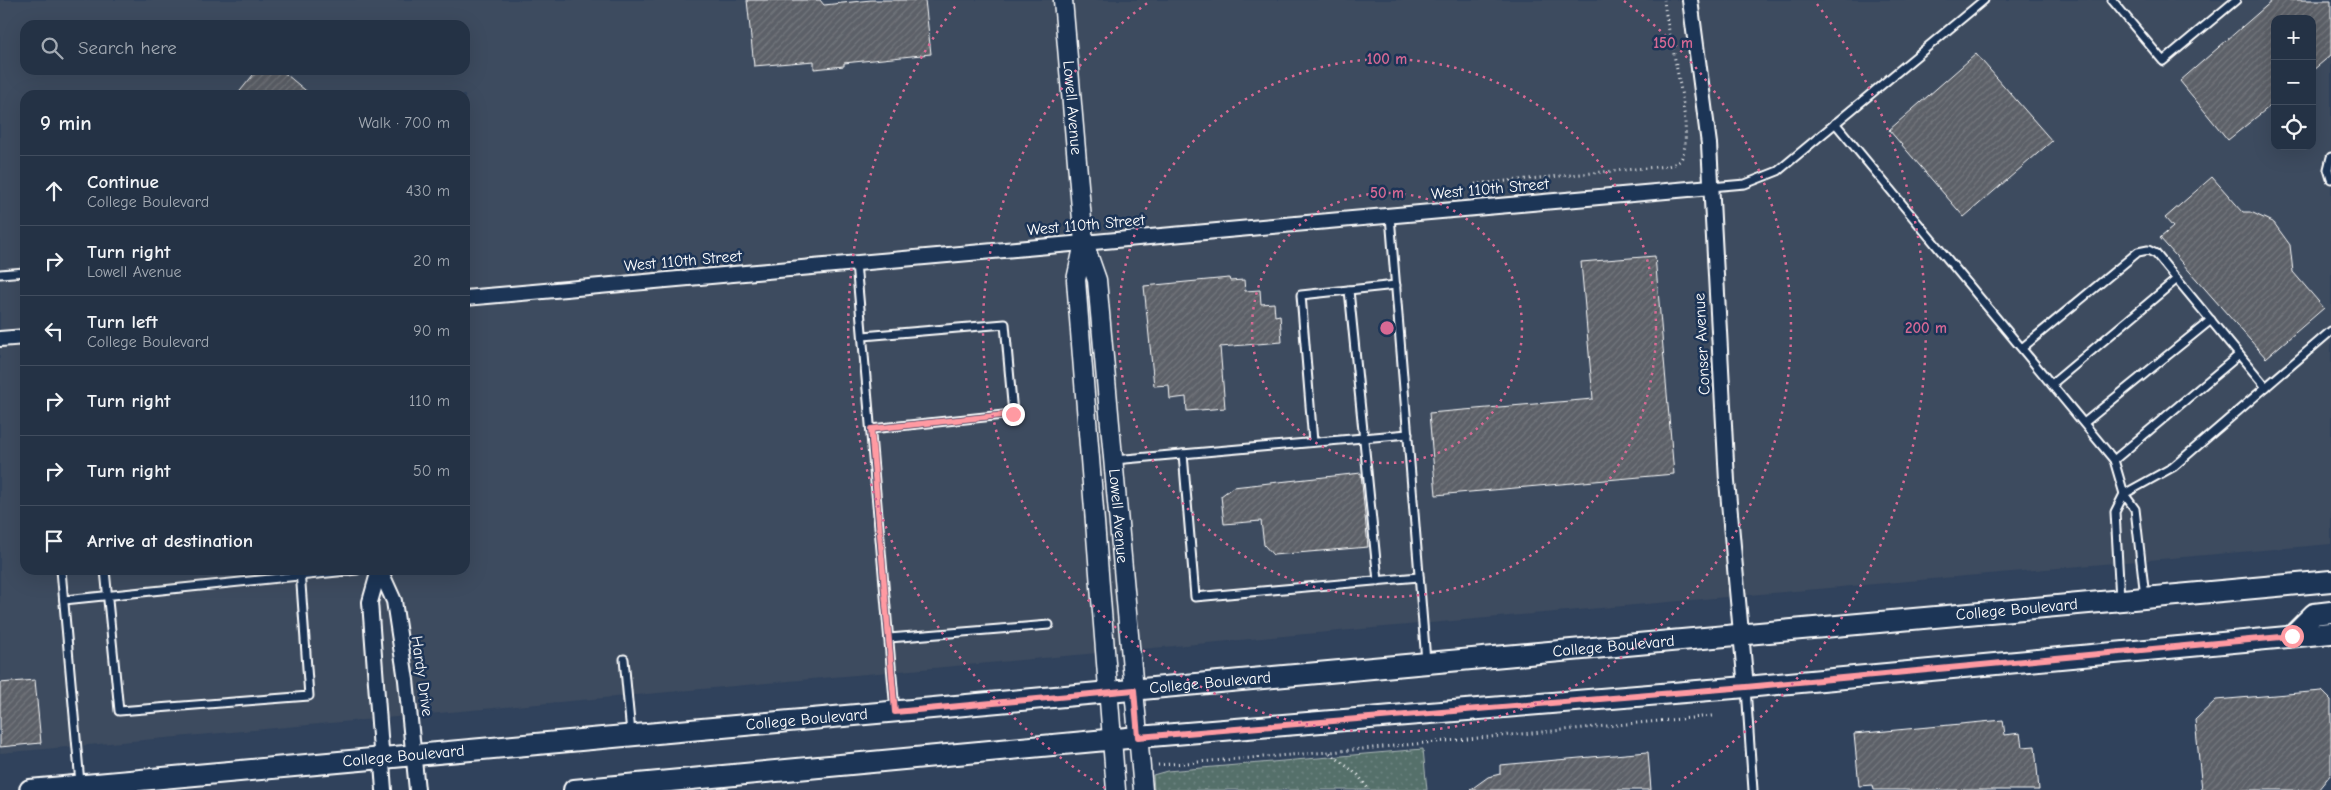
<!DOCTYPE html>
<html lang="en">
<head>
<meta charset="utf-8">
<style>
	:root { --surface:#243245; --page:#303e50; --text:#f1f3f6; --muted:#a3aab3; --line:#414d5e }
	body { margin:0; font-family:"Comic Neue",sans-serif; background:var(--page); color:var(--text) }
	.controls { position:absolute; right:15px; top:15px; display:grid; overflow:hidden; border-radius:10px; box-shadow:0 5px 20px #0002 }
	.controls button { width:45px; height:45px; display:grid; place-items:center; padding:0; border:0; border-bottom:1px solid var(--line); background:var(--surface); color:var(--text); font:25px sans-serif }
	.stop { position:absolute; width:15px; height:15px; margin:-11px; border:4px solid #ff9aa2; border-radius:50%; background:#fff }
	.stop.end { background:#ff9aa2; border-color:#fff; box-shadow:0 1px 5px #0008 }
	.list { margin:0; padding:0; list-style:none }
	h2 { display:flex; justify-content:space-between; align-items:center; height:65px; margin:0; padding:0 20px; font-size:21px }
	h2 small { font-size:16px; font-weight:400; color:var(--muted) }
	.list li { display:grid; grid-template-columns:32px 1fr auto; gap:15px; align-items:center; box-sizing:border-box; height:70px; padding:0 20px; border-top:1px solid var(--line) }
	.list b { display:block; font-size:19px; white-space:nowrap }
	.list p { margin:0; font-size:16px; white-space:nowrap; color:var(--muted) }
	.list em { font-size:16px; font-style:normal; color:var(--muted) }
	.icon { flex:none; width:28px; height:28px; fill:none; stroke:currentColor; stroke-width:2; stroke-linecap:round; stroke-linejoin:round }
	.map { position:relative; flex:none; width:2331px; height:790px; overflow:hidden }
	.search { position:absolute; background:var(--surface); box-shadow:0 5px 20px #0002; left:20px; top:20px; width:450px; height:55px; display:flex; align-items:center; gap:12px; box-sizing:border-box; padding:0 18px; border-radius:15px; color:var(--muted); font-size:19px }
	.panel { position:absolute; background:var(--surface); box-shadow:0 5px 20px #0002; left:20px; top:90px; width:450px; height:485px; border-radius:15px }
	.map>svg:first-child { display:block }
	.built { fill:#3d4b5f; fill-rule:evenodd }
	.park { fill:url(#park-dots); stroke:#aab7b5 }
	.building { fill:url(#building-hatch); stroke:#fff }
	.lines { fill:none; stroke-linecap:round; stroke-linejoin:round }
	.service-casing { stroke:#fff; stroke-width:11 }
	.minor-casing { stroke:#fff; stroke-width:18 }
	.tertiary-casing { stroke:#fff; stroke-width:21 }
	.secondary-casing { stroke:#fff; stroke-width:24 }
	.path { stroke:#fff; stroke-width:3; stroke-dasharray:1 4; stroke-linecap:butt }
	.service { stroke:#1d3557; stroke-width:7 }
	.minor { stroke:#1d3557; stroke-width:14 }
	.tertiary { stroke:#1d3557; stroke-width:18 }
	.secondary { stroke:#1d3557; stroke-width:20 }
	.route { stroke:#ff9aa2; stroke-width:6 }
	.ring { fill:none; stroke:#d76994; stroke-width:2.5; stroke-dasharray:2.5 5 }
	.labels { text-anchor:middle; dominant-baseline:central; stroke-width:5; stroke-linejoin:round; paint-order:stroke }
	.street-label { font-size:16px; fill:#fff; stroke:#1d3557 }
	.centre { fill:#d76994; stroke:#1d3557; stroke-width:2.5 }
	.ring-label { font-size:15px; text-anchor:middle; font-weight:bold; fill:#d76994; stroke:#1d3557; stroke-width:5; stroke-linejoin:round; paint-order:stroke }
</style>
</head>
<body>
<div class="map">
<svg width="2331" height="790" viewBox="0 0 2331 790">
	<defs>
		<pattern id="park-dots" width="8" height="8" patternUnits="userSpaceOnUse" patternTransform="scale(1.25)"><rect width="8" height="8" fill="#556f6b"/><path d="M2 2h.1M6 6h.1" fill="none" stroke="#6e8581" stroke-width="1.8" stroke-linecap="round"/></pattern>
		<pattern id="building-hatch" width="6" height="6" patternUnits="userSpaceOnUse" patternTransform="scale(1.25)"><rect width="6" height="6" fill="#5c6067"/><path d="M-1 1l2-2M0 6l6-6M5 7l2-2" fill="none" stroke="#74787e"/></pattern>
	</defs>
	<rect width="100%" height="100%" fill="#30425c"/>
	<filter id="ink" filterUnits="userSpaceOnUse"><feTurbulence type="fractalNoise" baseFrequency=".02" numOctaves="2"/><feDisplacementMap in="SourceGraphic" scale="10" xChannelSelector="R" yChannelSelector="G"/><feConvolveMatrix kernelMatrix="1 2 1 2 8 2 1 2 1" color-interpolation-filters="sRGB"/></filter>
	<g filter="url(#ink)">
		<path class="built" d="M0,0h2331v544l-1003,88 -1328,121zM2275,19h37v127h-37zM25,25h440v45h-440zM25,95h440v475h-440z"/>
		<path class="park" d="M1423,749l4,41h-273l-1,-15 14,-4z"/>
		<g class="building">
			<path d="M747,0h73l4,5 47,-5h54l6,54 -87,9v3l-30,3v-8l-60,5z"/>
			<path d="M2273,0h58v55l-19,16v-52h-37v83l-47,38 -48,-59z"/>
			<path d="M1976,54l76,87 -88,76 -75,-87z"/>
			<path d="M257,70h24l30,25h-74z"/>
			<path d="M2212,177l31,35h8l23,11 16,22 3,27 31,36 -58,50 -106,-120 13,-11 -8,-9z"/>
			<path d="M1655,256l19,218 -238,21 -7,-82 164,-14 -12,-137z"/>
			<path d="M1229,278l1,3 14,-1 1,11 15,-1 1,14 13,-1 1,13 5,-1 2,27 -62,5 5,61 -38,3 -1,-14 -16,2 -1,-14 -15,1 -10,-100z"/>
			<path d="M1361,473l7,74 -95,8 -9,-10 -3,-24 -37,3 -3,-28 12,-9z"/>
			<path d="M35,680l6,63 -41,4v-64z"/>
			<path d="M2322,691l9,9v74l-13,16h-116l-7,-70 21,-20z"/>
			<path d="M2003,720l2,15 15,-2 2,14 13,-1 4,44h-165l-1,-5 -14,1 -5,-52z"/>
			<path d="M1648,752l3,38h-181l18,-13 12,-3v-9z"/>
		</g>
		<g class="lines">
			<defs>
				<g id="service">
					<path d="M2112,0l51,61 73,-61"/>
					<path d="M1835,123l279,337 10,34 11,15 10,88"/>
					<path d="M2331,157l-3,12 3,10"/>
					<path d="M1711,187l34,-3 33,-13 206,-171"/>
					<path d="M1390,216l36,445"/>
					<path d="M856,263l39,448"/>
					<path d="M0,274l25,-2"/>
					<path d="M1349,290l29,291"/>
					<path d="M863,336l142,-12 8,90 -142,15"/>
					<path d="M2022,348l116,-96 10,-2 8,4 110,133"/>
					<path d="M2052,384l125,-105"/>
					<path d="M2084,423l127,-103"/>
					<path d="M1313,442l-12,-147 95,-10"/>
					<path d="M1183,454l12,143 224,-20"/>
					<path d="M1114,460l294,-26"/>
					<path d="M2114,460l125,-105"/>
					<path d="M61,570l19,213"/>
					<path d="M105,570l14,141 190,-15 -9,-126"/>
					<path d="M2120,599l-5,-87 9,-18 49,-27 158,-136"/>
					<path d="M64,600l293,-30"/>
					<path d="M889,638l160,-13"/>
					<path d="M624,659l7,74"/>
					<path d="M1746,688l7,102"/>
				</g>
				<g id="minor">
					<path d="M1690,0l19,144 18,337 19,206"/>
					<path d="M465,298l1246,-111"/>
					<path d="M0,339l25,-2"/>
					<path d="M379,570l-9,32 14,188"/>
					<path d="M380,570l14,31 12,79 11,110"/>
				</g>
				<g id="tertiary">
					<path id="s1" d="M1063,0l21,243 13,37 46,510"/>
					<path d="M1084,243l-8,37 40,510"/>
				</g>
				<g id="secondary">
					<path d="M2292,636l22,-22 17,-2"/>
					<path id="s2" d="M30,790l2301,-209"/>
					<path d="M574,790l564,-53 608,-50 585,-54"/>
				</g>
			</defs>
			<use href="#service" class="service-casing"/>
			<use href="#minor" class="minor-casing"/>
			<use href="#tertiary" class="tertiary-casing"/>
			<use href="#secondary" class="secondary-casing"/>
			<g class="path">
				<path d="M1475,184l192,-18c5,-1 13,-3 15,-9 13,-31 -15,-122 -18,-157"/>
				<path d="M1330,753l28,22 11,15"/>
				<path d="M1158,765l172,-13 382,-36"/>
			</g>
			<use href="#service" class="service"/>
			<use href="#minor" class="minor"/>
			<use href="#tertiary" class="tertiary"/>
			<use href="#secondary" class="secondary"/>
		</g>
	</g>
	<g class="lines" filter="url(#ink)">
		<path class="route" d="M1013,414l-142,15 24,283 239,-22 4,47 608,-50 546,-51"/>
	</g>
	<g class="ring">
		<circle cx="1387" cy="328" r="135"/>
		<circle cx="1387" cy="328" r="269"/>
		<path d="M1624 1A404 404 0 1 1 1150 1"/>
		<path d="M1105 788A539 539 0 0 1 957 4M1817 4A539 539 0 0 1 1669 788"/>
	</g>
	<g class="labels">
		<g class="street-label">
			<text stroke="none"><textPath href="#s1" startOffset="108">Lowell Avenue</textPath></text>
			<text transform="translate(1490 189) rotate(-5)">West 110th Street</text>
			<text transform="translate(1086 225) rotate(-5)">West 110th Street</text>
			<text transform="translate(683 261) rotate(-5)">West 110th Street</text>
			<text transform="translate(1702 344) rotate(-93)">Conser Avenue</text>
			<text stroke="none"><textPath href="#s1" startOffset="520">Lowell Avenue</textPath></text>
			<text stroke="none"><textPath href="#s2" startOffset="1995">College Boulevard</textPath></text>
			<text stroke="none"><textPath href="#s2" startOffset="1590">College Boulevard</textPath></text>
			<text transform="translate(422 676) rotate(82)">Hardy Drive</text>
			<text stroke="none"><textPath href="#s2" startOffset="1185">College Boulevard</textPath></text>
			<text stroke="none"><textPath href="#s2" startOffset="780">College Boulevard</textPath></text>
			<text stroke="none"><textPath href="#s2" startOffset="375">College Boulevard</textPath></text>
		</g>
	</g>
	<circle cx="1387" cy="328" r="8" class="centre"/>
	<g class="ring-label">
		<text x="1673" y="48">150 m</text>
		<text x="1387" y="64">100 m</text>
		<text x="1387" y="198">50 m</text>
		<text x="1926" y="333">200 m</text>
	</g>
</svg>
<div class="controls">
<button>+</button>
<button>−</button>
<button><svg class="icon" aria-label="locate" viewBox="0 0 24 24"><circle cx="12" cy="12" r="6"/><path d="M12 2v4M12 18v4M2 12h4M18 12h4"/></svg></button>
</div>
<div class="stop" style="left:2292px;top:636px"></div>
<div class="stop end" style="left:1013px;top:414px"></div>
<div class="search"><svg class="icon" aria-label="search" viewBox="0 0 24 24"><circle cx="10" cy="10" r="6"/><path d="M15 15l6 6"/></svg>Search here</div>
<section class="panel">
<h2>9 min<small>Walk · 700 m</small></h2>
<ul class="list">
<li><svg class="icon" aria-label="ahead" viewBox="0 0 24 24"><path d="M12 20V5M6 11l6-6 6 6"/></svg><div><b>Continue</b><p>College Boulevard</p></div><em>430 m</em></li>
<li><svg class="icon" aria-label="right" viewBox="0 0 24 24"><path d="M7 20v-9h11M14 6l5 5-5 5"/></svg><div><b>Turn right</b><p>Lowell Avenue</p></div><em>20 m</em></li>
<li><svg class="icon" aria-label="left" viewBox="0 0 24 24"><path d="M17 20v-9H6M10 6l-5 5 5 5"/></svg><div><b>Turn left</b><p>College Boulevard</p></div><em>90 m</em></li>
<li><svg class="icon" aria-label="right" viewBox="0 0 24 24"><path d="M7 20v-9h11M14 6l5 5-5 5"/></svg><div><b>Turn right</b></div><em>110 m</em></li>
<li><svg class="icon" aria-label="right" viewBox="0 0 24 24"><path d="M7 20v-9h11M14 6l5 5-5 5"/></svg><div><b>Turn right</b></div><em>50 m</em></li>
<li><svg class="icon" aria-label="arrive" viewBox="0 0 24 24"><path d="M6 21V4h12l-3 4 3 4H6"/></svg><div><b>Arrive at destination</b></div></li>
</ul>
</section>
</div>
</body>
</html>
